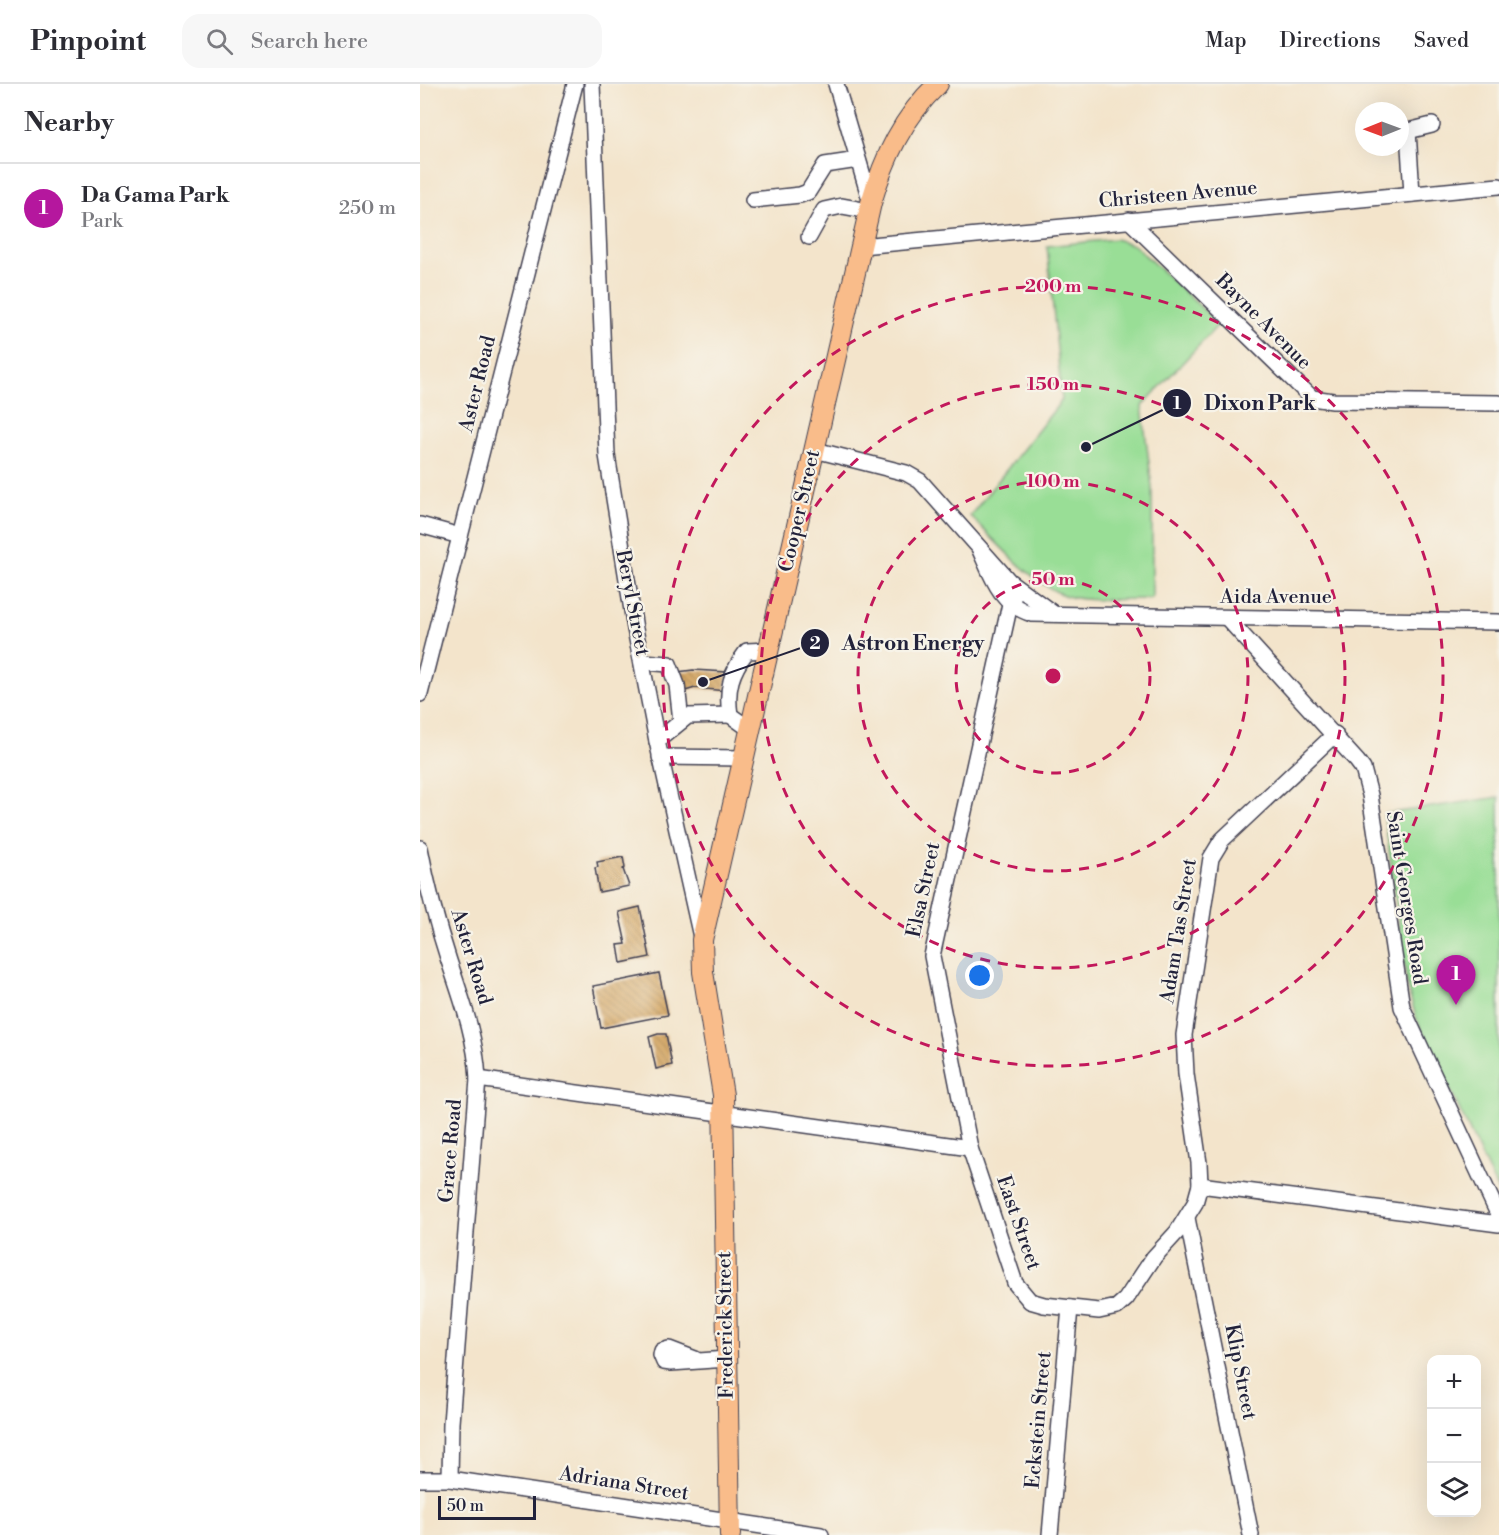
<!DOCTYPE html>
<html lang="en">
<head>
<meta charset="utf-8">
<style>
	:root { --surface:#fff; --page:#f7f7f7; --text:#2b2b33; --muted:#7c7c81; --line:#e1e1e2; --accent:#b5179e }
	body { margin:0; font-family:"Libre Bodoni",serif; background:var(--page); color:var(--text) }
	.controls { position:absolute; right:18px; bottom:18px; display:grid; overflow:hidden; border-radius:12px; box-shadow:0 6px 24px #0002 }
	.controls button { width:54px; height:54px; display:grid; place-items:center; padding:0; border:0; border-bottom:2px solid var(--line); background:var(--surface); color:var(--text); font:30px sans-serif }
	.compass { position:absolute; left:935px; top:18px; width:54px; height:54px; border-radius:50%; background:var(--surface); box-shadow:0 6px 24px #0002; rotate:269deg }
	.scale { position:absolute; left:18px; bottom:15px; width:98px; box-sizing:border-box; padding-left:6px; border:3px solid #22223b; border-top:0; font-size:16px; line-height:21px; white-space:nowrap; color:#22223b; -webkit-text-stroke:4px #f7f3e8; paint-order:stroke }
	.you { position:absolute; left:560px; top:892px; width:21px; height:21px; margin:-15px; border:4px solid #fff; border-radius:50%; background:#1a73e8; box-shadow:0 0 0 9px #1a73e833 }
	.badge { display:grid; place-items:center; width:39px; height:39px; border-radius:50%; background:var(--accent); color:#fff; font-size:20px; font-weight:700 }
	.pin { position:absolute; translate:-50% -50px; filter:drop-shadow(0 2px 3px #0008) }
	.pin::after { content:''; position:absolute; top:32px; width:21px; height:18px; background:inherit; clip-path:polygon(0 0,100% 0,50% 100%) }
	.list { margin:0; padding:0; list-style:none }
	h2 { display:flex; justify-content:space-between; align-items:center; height:78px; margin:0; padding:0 24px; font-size:26px }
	h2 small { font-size:20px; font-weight:400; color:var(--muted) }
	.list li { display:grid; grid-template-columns:39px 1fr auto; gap:18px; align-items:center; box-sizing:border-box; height:90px; padding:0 24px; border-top:2px solid var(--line) }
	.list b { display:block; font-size:22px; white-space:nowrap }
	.list p { margin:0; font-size:20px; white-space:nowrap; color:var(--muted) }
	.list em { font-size:20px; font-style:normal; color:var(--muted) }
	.icon { flex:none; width:33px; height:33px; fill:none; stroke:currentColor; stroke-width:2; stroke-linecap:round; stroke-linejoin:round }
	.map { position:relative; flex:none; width:1079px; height:1451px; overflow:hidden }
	header { display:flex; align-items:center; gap:36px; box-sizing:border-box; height:84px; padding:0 30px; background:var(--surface); border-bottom:2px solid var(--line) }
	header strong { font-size:28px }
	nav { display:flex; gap:33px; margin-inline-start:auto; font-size:21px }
	.search { width:420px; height:54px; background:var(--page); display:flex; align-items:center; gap:15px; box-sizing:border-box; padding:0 21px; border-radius:18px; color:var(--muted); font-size:22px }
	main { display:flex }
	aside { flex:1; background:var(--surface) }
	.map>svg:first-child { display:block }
	.green { fill:#99de96; stroke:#5e8068; stroke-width:1.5 }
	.building { fill:url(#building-back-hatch) }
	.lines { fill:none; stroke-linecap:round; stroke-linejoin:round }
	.minor-casing { stroke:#413f51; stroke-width:18 }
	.major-casing { stroke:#413f51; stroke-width:22 }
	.minor { stroke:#fff; stroke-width:15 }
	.major { stroke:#f9bc8a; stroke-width:20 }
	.ring { fill:none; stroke:#c2185b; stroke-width:3; stroke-dasharray:10 8 }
	.labels { text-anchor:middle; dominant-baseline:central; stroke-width:4.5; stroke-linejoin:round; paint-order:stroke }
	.street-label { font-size:20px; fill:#22223b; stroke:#f7f3e8 }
	.centre { fill:#c2185b; stroke:#f7f3e8; stroke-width:3 }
	.ring-label { font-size:18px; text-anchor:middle; font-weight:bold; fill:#c2185b; stroke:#f7f3e8; stroke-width:4.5; stroke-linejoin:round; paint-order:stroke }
	.leader { fill:none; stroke:#22223b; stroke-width:2 }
	.callout-dot { fill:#22223b; stroke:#f7f3e8; stroke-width:2 }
	.mark-label { font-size:18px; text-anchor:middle; font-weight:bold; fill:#fff }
	.callout-label { font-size:21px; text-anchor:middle; font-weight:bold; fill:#22223b; stroke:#f7f3e8; stroke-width:4.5; stroke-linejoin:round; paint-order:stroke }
</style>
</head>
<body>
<header>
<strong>Pinpoint</strong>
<div class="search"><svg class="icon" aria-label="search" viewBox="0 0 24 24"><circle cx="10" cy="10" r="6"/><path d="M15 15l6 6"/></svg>Search here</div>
<nav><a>Map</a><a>Directions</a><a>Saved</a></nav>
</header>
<main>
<aside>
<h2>Nearby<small></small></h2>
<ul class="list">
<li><span class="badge">1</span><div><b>Da Gama Park</b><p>Park</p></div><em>250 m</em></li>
</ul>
</aside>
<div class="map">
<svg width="1079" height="1451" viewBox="0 0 1079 1451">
	<defs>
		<pattern id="building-back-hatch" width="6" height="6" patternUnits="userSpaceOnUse" patternTransform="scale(1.5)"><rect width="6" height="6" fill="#d1a05a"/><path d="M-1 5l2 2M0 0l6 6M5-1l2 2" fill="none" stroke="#a9824c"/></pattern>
	</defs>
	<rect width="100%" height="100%" fill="#f7f3e8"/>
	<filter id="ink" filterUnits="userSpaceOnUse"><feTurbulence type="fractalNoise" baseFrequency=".0167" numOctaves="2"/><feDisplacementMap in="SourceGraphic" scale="12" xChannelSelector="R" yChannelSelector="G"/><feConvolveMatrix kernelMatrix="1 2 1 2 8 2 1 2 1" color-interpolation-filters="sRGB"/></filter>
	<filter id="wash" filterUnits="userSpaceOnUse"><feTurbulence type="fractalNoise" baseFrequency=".008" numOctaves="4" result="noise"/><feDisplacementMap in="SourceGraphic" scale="24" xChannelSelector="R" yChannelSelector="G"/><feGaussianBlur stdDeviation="1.35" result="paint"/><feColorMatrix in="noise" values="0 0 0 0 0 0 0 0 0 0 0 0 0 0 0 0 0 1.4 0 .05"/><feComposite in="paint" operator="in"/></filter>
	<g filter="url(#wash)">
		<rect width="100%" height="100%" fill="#f3e4cb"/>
		<g class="green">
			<path d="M695,155l19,6 85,79 -77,82 10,81v112c-24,-1 -72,5 -93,-6 -31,-14 -64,-53 -89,-77l92,-116 -15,-154z"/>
			<path d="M1079,713v396l-82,-173 -9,-30 -24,-176z"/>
		</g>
		<g id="blocks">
			<g class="building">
				<path d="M273,586l34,2 -1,19 -31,-3 -13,4 -4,-20z"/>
				<path d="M203,773l2,11 -2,1 6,17 -30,6 -4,-24 3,-1 -1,-5z"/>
				<path d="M220,823l10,50 -29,6 -3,-18 8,-1 -7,-32z"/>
				<path d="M239,889l9,42 -67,13 -8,-42z"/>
				<path d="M238,950h8l6,31 -16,4 -7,-32z"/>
			</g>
		</g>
	</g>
	<g filter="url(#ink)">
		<use href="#blocks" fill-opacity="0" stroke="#413f51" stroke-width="1.5"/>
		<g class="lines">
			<defs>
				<g id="minor">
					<path d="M172,0l15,371 28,174 22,112 44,196"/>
					<path d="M416,0l35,119"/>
					<path d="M992,110l-4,-63 24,-6"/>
					<path d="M333,116l47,-5 8,-3 17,-27 33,-5"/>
					<path d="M709,136l183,178 21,3 166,2"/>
					<path d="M389,153l15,-27 18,-4 27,5"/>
					<path d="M441,162l638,-60"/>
					<path d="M395,366l91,23 14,8 89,100 45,33"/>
					<path d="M0,441l40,11"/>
					<path d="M560,466c12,27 21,55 52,64l467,8"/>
					<path d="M597,505l-7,15 -78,352 38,192 45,135 15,18 14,4 55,6 18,-4 9,-8 28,-42 23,-25 18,-29 5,-18 -1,-22 -13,-89 -2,-39 27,-177 11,-18 113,-106"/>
					<path d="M807,534l130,143 6,8 7,26 32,212 97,209"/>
					<path d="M223,578l26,2 8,21 4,36"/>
					<path d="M0,610l155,-610"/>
					<path d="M331,646l-21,-15c-4,-26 1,-43 17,-64l22,-1"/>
					<path d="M237,657l31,-25 42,-1"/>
					<path d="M240,673l84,1"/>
					<path d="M0,764c7,38 17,76 29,113 13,39 27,77 29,118l-27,344 -1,56"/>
					<path d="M58,995l492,69"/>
					<path d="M780,1101l299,39"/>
					<path d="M767,1134l64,317"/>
					<path d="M275,1275l-26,-10 -7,2 -1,4 3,7 7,1 56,-4"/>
					<path d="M0,1395h30l371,56"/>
					<path d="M630,1451l20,-227"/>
				</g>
				<path id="major" d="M310,1451l-7,-440 -20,-123 -1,-32 169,-737c13,-45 32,-86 67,-119"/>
			</defs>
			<use href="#minor" class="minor-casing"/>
			<use href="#major" class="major-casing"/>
			<use href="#minor" class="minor"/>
			<use href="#major" class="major"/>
		</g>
	</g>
	<g class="ring">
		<circle cx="633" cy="592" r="97"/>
		<circle cx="633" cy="592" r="195"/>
		<circle cx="633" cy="592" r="292"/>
		<circle cx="633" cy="592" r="390"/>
	</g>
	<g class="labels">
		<g class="street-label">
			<text transform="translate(758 111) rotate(-5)">Christeen Avenue</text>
			<text transform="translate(843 238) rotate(45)">Bayne Avenue</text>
			<text transform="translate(58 300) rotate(-76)">Aster Road</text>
			<text transform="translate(380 427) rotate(-77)">Cooper Street</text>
			<text x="856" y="513">Aida Avenue</text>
			<text transform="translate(212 519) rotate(79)">Beryl Street</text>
			<text transform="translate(504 806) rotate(-78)">Elsa Street</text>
			<text transform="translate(986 814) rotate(81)">Saint Georges Road</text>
			<text transform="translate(759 847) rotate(-81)">Adam Tas Street</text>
			<text transform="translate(51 873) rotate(73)">Aster Road</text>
			<text transform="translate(31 1067) rotate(-85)">Grace Road</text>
			<text transform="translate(598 1139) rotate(71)">East Street</text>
			<text transform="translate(306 1241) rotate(-91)">Frederick Street</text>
			<text transform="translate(820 1288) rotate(79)">Klip Street</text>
			<text transform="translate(619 1336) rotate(-85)">Eckstein Street</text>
			<text transform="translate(204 1400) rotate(9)">Adriana Street</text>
		</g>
	</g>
	<circle cx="633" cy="592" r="9" class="centre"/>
	<g class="ring-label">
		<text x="633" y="208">200 m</text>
		<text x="633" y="306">150 m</text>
		<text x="633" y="403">100 m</text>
		<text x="633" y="501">50 m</text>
	</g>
	<path class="leader" d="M666 363L757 319M283 598L395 559"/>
	<g class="callout-dot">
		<circle cx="666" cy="363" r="6"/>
		<circle cx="283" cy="598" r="6"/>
		<circle cx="757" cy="319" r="15"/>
		<circle cx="395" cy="559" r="15"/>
	</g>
	<g class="mark-label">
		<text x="757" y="325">1</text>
		<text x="395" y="565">2</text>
	</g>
	<g class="callout-label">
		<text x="840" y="326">Dixon Park</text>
		<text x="493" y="566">Astron Energy</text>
	</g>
</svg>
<div class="controls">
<button>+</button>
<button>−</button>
<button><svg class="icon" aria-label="layers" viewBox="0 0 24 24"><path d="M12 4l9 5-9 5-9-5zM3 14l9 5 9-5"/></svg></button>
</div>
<svg class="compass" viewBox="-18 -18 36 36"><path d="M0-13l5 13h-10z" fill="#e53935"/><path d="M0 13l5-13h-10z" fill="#7c7c81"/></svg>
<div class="scale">50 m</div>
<div class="you"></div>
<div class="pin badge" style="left:1036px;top:921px">1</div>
</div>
</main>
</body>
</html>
